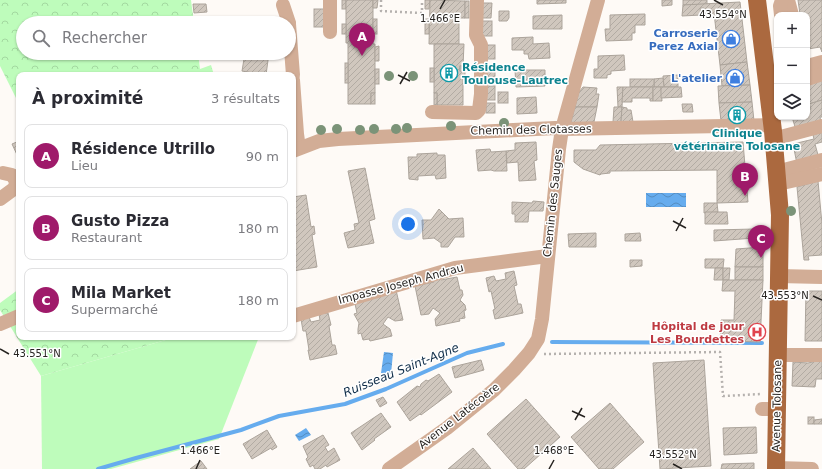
<!DOCTYPE html>
<html lang="fr">
<head>
<meta charset="utf-8">
<style>
	:root { --surface:#fff; --page:#f7f7f7; --text:#2b2b33; --muted:#7c7c81; --line:#e1e1e2; --accent:#9f1a6a }
	body { margin:0; font-family:"DejaVu Sans",sans-serif; background:var(--page); color:var(--text) }
	.controls { position:absolute; right:12px; top:12px; display:grid; overflow:hidden; border-radius:8px; box-shadow:0 1px 3px #0004 }
	.controls button { width:36px; height:36px; display:grid; place-items:center; padding:0; border:0; border-bottom:1px solid var(--line); background:var(--surface); color:var(--text); font:20px sans-serif }
	.you { position:absolute; left:408px; top:224px; width:14px; height:14px; margin:-10px; border:3px solid #fff; border-radius:50%; background:#1a73e8; box-shadow:0 0 0 6px #1a73e833 }
	.badge { display:grid; place-items:center; width:26px; height:26px; border-radius:50%; background:var(--accent); color:#fff; font-size:13px; font-weight:700 }
	.pin { position:absolute; translate:-50% -33px; filter:drop-shadow(0 1px 2px #0008) }
	.pin::after { content:''; position:absolute; top:21px; width:14px; height:12px; background:inherit; clip-path:polygon(0 0,100% 0,50% 100%) }
	.list { margin:0; padding:0; list-style:none }
	h2 { display:flex; justify-content:space-between; align-items:center; height:52px; margin:0; padding:0 16px; font-size:17px }
	h2 small { font-size:13px; font-weight:400; color:var(--muted) }
	.list li { display:grid; grid-template-columns:26px 1fr auto; gap:12px; align-items:center; box-sizing:border-box; height:64px; margin:0 8px 8px; padding:0 8px; border:1px solid var(--line); border-radius:8px }
	.list b { display:block; font-size:15px; white-space:nowrap }
	.list p { margin:0; font-size:13px; white-space:nowrap; color:var(--muted) }
	.list em { font-size:13px; font-style:normal; color:var(--muted) }
	.icon { flex:none; width:22px; height:22px; fill:none; stroke:currentColor; stroke-width:2; stroke-linecap:round; stroke-linejoin:round }
	.map { position:relative; flex:none; width:822px; height:469px; overflow:hidden }
	.search { position:absolute; background:var(--surface); box-shadow:0 1px 3px #0004; left:16px; top:16px; width:280px; height:44px; display:flex; align-items:center; gap:10px; box-sizing:border-box; padding:0 14px; border-radius:22px; color:var(--muted); font-size:15px }
	.panel { position:absolute; background:var(--surface); box-shadow:0 1px 3px #0004; left:16px; top:72px; width:280px; height:268px; border-radius:8px }
	.map>svg:first-child { display:block }
	.grass { fill:#befcbb }
	.forest { fill:url(#forest-crowns) }
	.water { fill:url(#water-waves) }
	.lines { fill:none; stroke-linecap:round; stroke-linejoin:round }
	.stream { stroke:#66acee; stroke-width:4 }
	.building { fill:url(#building-hatch); stroke:#aca49b }
	.path { stroke:#b5b1ae; stroke-width:2.5; stroke-dasharray:2 3; stroke-linecap:butt }
	.minor { stroke:#d2ad96; stroke-width:14 }
	.major { stroke:#ab693f; stroke-width:18 }
	.tree { fill:#7b9378 }
	.ticks { fill:none; stroke:#262320; stroke-width:1.5 }
	.labels { text-anchor:middle; dominant-baseline:central; stroke-width:3; stroke-linejoin:round; paint-order:stroke }
	.shop-label { font-size:11px; font-weight:bold; fill:#366cbe; stroke:#fff; text-anchor:end }
	.culture-label { font-size:11px; font-weight:bold; fill:#0d838f; stroke:#fff; text-anchor:start }
	.street-label { font-size:11px; fill:#262320; stroke:#fff }
	.health-label { font-size:11px; font-weight:bold; fill:#be3a42; stroke:#fff; text-anchor:end }
	.water-label { font-size:12px; font-style:italic; fill:#122f4a; stroke:#fff }
	.ticks-label { font-size:10px; text-anchor:middle; fill:#262320; stroke:#fff; stroke-width:3; stroke-linejoin:round; paint-order:stroke }
</style>
</head>
<body>
<div class="map">
<svg width="822" height="469" viewBox="0 0 822 469">
	<defs>
		<pattern id="forest-crowns" width="20" height="18" patternUnits="userSpaceOnUse"><rect width="20" height="18" fill="#befcbb"/><path d="M2 6a3 3 0 1 1 6 0M12 15a3 3 0 1 1 6 0" fill="none" stroke="#a3d8a0"/></pattern>
		<pattern id="water-waves" width="16" height="10" patternUnits="userSpaceOnUse"><rect width="16" height="10" fill="#66acee"/><path d="M0 5q4-4 8 0t8 0" fill="none" stroke="#548cc0"/></pattern>
		<pattern id="building-hatch" width="6" height="6" patternUnits="userSpaceOnUse"><rect width="6" height="6" fill="#d0c7be"/><path d="M-1 1l2-2M0 6l6-6M5 7l2-2" fill="none" stroke="#b2aba3"/></pattern>
	</defs>
	<rect width="100%" height="100%" fill="#fefaf6"/>
	<path class="grass" d="M176,337h83l-40,102 -108,30h-69l-1,-93z"/>
	<g class="forest">
		<path d="M0,0h191l3,23h-171v30h175l2,16 11,-4 3,10h-195v29l-19,-38z"/>
		<path d="M19,289v48h157l-135,39 -41,-66v-7z"/>
	</g>
	<g class="water">
		<rect x="646" y="193" width="40" height="14"/>
		<path d="M384,352l9,1 -2,21 -10,-1z"/>
		<path d="M306,428l5,7 -12,6 -4,-6z"/>
	</g>
	<g class="lines">
		<g class="stream">
			<path d="M552,342l210,1"/>
			<path d="M98,469l38,-11 105,-28 38,-14 66,-12 41,-15 81,-36 36,-9"/>
		</g>
	</g>
	<g class="building">
		<rect x="342" y="0" width="4" height="9"/>
		<path d="M346,0h27v44h2v49h-4v11h-23v-61h-2z"/>
		<path d="M373,0h5l-1,8h-4z"/>
		<path d="M425,0h5l-1,9h-4z"/>
		<path d="M430,0l35,1v17h-6v26h-30z"/>
		<path d="M537,0h29v3l-29,1z"/>
		<path d="M662,0h10v5l-10,1z"/>
		<rect x="683" y="0" width="24" height="5"/>
		<path d="M798,0h24v52l-2,-5 -12,2 -1,-34 -7,-1z"/>
		<rect x="465" y="1" width="4" height="17"/>
		<path d="M740,2l7,60 -27,3 -6,-52 -9,1 -1,-6h-4l1,7 -19,1 1,-11z"/>
		<path d="M482,3h10l-1,15h-9z"/>
		<path d="M193,4h13l1,8 -13,1z"/>
		<rect x="314" y="9" width="10" height="18"/>
		<path d="M499,11h10v7l-2,3h-8z"/>
		<path d="M645,14v11h-10v8h-3v7l-26,1 -1,-12h5v-14z"/>
		<path d="M562,15v14h-29v-13z"/>
		<rect x="373" y="19" width="4" height="15"/>
		<rect x="425" y="19" width="4" height="15"/>
		<rect x="482" y="21" width="10" height="15"/>
		<rect x="342" y="24" width="4" height="10"/>
		<path d="M533,37v7l16,-1 1,15 -21,1 -1,-5h-4v-4h-12v-12z"/>
		<path d="M434,44h30l-1,22h-3v5h5v6h-2v28h-26v-12h-3z"/>
		<rect x="486" y="45" width="9" height="14"/>
		<path d="M379,46v15h-4v-14z"/>
		<path d="M245,53h24l-3,22h-13v-2l-11,-2z"/>
		<path d="M624,55l1,15 -14,1v3l-4,1v3h-13v-9h4v-13z"/>
		<path d="M747,62l3,23 -28,1 -2,-21z"/>
		<rect x="345" y="63" width="3" height="20"/>
		<rect x="460" y="66" width="5" height="5"/>
		<rect x="430" y="68" width="4" height="14"/>
		<path d="M487,68h8v9h-9z"/>
		<rect x="375" y="69" width="4" height="15"/>
		<path d="M515,70h30v16l-29,1z"/>
		<path d="M678,75v12h-14l-1,-11z"/>
		<path d="M663,78l1,9h-10v-8z"/>
		<rect x="630" y="79" width="24" height="8"/>
		<path d="M822,79v21l-13,4 -2,-21z"/>
		<path d="M750,85l2,17 -33,1 -1,-17z"/>
		<rect x="486" y="86" width="9" height="14"/>
		<path d="M583,87l14,1 -1,6h3l-2,13h-22l4,-15z"/>
		<path d="M617,87h6l-1,20h-4z"/>
		<path d="M623,87h30v14h-3v-3h-18v4h-10z"/>
		<path d="M653,87h8l1,14h-9z"/>
		<path d="M661,87h20l1,10 -21,1z"/>
		<rect x="498" y="92" width="10" height="11"/>
		<rect x="371" y="93" width="4" height="11"/>
		<rect x="434" y="93" width="3" height="12"/>
		<path d="M536,97l1,16 -20,1v-16z"/>
		<path d="M822,100v17h-2l1,7 -25,6 -4,-13h15v-7l4,-1 -2,-5z"/>
		<path d="M752,102l2,19h-33l-2,-18z"/>
		<rect x="486" y="103" width="9" height="10"/>
		<path d="M682,104h10l1,8h-10z"/>
		<path d="M575,107h22l-3,15 -21,1 -2,-1z"/>
		<path d="M614,107h8l-1,15h-8z"/>
		<path d="M622,107l5,1v2h4l2,12h-12z"/>
		<path d="M822,132v10l-7,2 3,11 -21,9 -4,-20 21,-5 -1,-4z"/>
		<path d="M19,141v18l-7,-15z"/>
		<path d="M536,142l1,18 -3,1 2,19 -17,1 -1,-19 -11,1 -1,-12 9,-1v-7z"/>
		<path d="M743,142l5,60 -31,1v-33l-107,1v2l-9,1 -1,1 -17,-6 -9,-7v-12h22l4,-5z"/>
		<path d="M490,149l1,3 15,-1 1,20h-13l-3,-1 -13,1 -2,-21z"/>
		<path d="M437,153v2h8l1,23 -10,1 -1,-4 -17,1v4l-9,-1 -1,-22h9v-3z"/>
		<path d="M365,168l10,51 -6,2 5,22 -26,5 -4,-15 11,-3 -1,-6 5,-1 -11,-52z"/>
		<path d="M818,181l4,43v31l-14,1 1,4h-5l-7,-73z"/>
		<path d="M306,195l5,32 3,-1 1,8 -3,1 5,32 -24,4v-74z"/>
		<path d="M533,201l11,1 -1,9h-14l-1,11h-13v-8h-3v-12l20,1z"/>
		<path d="M704,203h13l1,9 -14,1z"/>
		<path d="M439,209l10,10 14,-1 1,19h-9l-7,10h-7v-4l-7,-5 -11,1 -1,-19h9z"/>
		<path d="M705,212h22l1,12h-23z"/>
		<path d="M754,229l1,9 -41,3v-11z"/>
		<path d="M596,233v14h-27l-1,-13z"/>
		<path d="M640,233l1,8h-16v-7z"/>
		<path d="M763,247v20h-28l1,-18z"/>
		<path d="M705,259h19l-1,9h-18z"/>
		<path d="M630,260h12v6l-12,1z"/>
		<rect x="735" y="267" width="28" height="13"/>
		<path d="M715,268h8v12h-9z"/>
		<path d="M723,268h7l-1,12h-6z"/>
		<path d="M514,271l3,14 -3,1 4,18h3l2,9 -28,6 -2,-9 2,-1 -4,-18 -2,1 -3,-14 8,-2 2,5 10,-2 -1,-6z"/>
		<path d="M457,277l3,13h2l1,5 -3,5 5,5 1,5 -2,1 1,7 -6,1 1,2 -24,5 -1,-7 5,-6 -7,-5 -4,6 -8,1 -6,-29 19,-4 -1,-3 7,-1 1,2z"/>
		<path d="M723,280h40l-3,62 -40,-1 1,-21h13l1,-29h-13z"/>
		<path d="M396,290l7,30 -8,1 -7,-4 -5,7 7,5 2,7 -22,5 -1,-2 -6,1 -2,-7 -3,1v-5l1,-6 -5,-9 3,-1 -3,-14z"/>
		<path d="M806,291h16v50h-17z"/>
		<path d="M328,313l3,12 -2,1 3,19h3l2,9 -27,6 -2,-10h1l-3,-19h-3l-2,-12 8,-2 2,5 9,-2 -1,-6z"/>
		<path d="M481,360l3,10 -29,8 -3,-11z"/>
		<path d="M704,360l7,106 -51,3 -7,-106z"/>
		<path d="M817,361h5v18h-6l-1,8 -23,-1 1,-24 15,1z"/>
		<path d="M439,374l13,18 -31,23 -1,-1 -10,7 -13,-19 20,-16 3,1 1,-3 5,-4 2,1z"/>
		<path d="M383,397l4,6 -7,4 -4,-7z"/>
		<path d="M526,399l34,38 -36,32h-6l-31,-35z"/>
		<path d="M610,403l34,39 -31,27h-14l-28,-32z"/>
		<path d="M381,413l10,14 -17,12 1,1 -13,10 -11,-17z"/>
		<rect x="808" y="417" width="6" height="7"/>
		<path d="M822,419v5h-8v-4z"/>
		<path d="M756,427l1,26 -33,2 -1,-27z"/>
		<path d="M267,430l10,17 -5,3 -1,-2 -19,11 -9,-15z"/>
		<path d="M323,435l6,10 -4,2 3,5 6,-4 6,12 -13,7 -1,-2 -6,4h-5l-2,-4 -3,2 -4,-8 2,-2 -5,-11z"/>
		<path d="M473,448l18,21h-43l6,-5z"/>
		<path d="M201,461l6,8h-17z"/>
		<path d="M754,463v6h-33l1,-5z"/>
	</g>
	<g class="lines">
		<g class="path">
			<path d="M381,0v11l41,2v-13"/>
			<path d="M460,68h10"/>
			<path d="M544,354l176,-2 3,44 39,-2"/>
		</g>
		<g class="minor">
			<path d="M788,0l4,15"/>
			<path d="M283,5l6,18"/>
			<path d="M781,15l-1,-9 2,-6"/>
			<path d="M289,24l4,51"/>
			<path d="M330,32v-32"/>
			<path d="M807,66l15,-4"/>
			<path d="M807,79l15,-5"/>
			<path d="M293,80l4,54 2,14"/>
			<path d="M432,112l44,1 3,-3 2,-16v-49l-5,-10 1,-35"/>
			<path d="M773,139l49,-13"/>
			<path d="M293,151l26,-10 19,-2 217,-11 7,1 210,-4"/>
			<path d="M776,172l46,-12"/>
			<path d="M778,184l44,-10"/>
			<path d="M0,199l15,-11 1,-7 -4,-6 -9,-2"/>
			<path d="M778,276l44,1"/>
			<path d="M293,316l162,-48 93,-12"/>
			<path d="M0,324l19,-8"/>
			<path d="M777,355h45"/>
			<path d="M762,409h16"/>
			<path d="M776,468l36,1"/>
			<path d="M389,469l58,-41 47,-38 20,-20 15,-17 9,-14 4,-20 17,-170 3,-20 36,-129"/>
		</g>
		<path class="major" d="M757,0l16,131 7,84 -4,254"/>
	</g>
	<g class="tree">
		<circle cx="389" cy="76" r="5"/>
		<circle cx="413" cy="76" r="5"/>
		<circle cx="504" cy="123" r="5"/>
		<circle cx="451" cy="126" r="5"/>
		<circle cx="407" cy="128" r="5"/>
		<circle cx="337" cy="129" r="5"/>
		<circle cx="374" cy="129" r="5"/>
		<circle cx="396" cy="129" r="5"/>
		<circle cx="321" cy="130" r="5"/>
		<circle cx="360" cy="130" r="5"/>
		<circle cx="791" cy="211" r="5"/>
	</g>
	<path class="ticks" d="M714,0l9,5M440,9l5,-9M398,75l12,6M400,84l7,-12M673,221l13,7M676,231l7,-13M813,296l9,4M0,349l9,5M572,411l13,6M575,420l7,-12M673,464l9,5M196,469l4,-9M549,469l5,-9"/>
	<defs>
		<symbol id="shop-ring" viewBox="-11 -11 22 22"><circle r="9.5" fill="#fff" stroke="#3f7fe0" stroke-width="1.5"/><path d="M-5-2.5h2.3a2.7 3.5 0 0 1 5.4 0H5L5.5 6h-11ZM-1.5-2.5h3a1.5 2.3 0 0 0-3 0Z" fill="#3f7fe0"/></symbol>
		<symbol id="building-ring" viewBox="-11 -11 22 22"><circle r="9.5" fill="#fff" stroke="#0f9aa8" stroke-width="1.5"/><path d="M-4-6H4V6H1V3H-1V6H-4ZM-2.5-4.3h1.7v1.8h-1.7ZM.8-4.3h1.7v1.8H.8ZM-2.5-1h1.7V.8h-1.7ZM.8-1h1.7V.8H.8Z" fill="#0f9aa8"/></symbol>
		<symbol id="hospital-ring" viewBox="-11 -11 22 22"><circle r="9.5" fill="#fff" stroke="#e0444e" stroke-width="1.5"/><path d="M-5-5h3v3.5h4V-5h3V5h-3V1.5h-4V5h-3Z" fill="#e0444e"/></symbol>
	</defs>
	<g fill-rule="evenodd">
		<use href="#shop-ring" x="721" y="29" width="20" height="20"/>
		<use href="#building-ring" x="439" y="63" width="20" height="20"/>
		<use href="#shop-ring" x="725" y="68" width="20" height="20"/>
		<use href="#building-ring" x="727" y="105" width="20" height="20"/>
		<use href="#hospital-ring" x="747" y="322" width="20" height="20"/>
	</g>
	<g class="labels">
		<g class="shop-label">
			<text x="718" y="33">Carroserie<tspan x="718" dy="13">Perez Axial</tspan></text>
			<text x="722" y="78">L'atelier</text>
		</g>
		<g class="culture-label">
			<text x="462" y="67">Résidence<tspan x="462" dy="13">Toulouse-Lautrec</tspan></text>
			<text x="737" y="133" text-anchor="middle">Clinique<tspan x="737" dy="13">vétérinaire Tolosane</tspan></text>
		</g>
		<g class="street-label">
			<text transform="translate(531 130) rotate(-1)">Chemin des Clotasses</text>
			<text transform="translate(553 203) rotate(-84)">Chemin des Sauges</text>
			<text transform="translate(401 284) rotate(-15)">Impasse Joseph Andrau</text>
			<text transform="translate(777 406) rotate(-89)">Avenue Tolosane</text>
			<text transform="translate(459 416) rotate(-38)">Avenue Latécoère</text>
		</g>
		<g class="health-label">
			<text x="744" y="326">Hôpital de jour<tspan x="744" dy="13">Les Bourdettes</tspan></text>
		</g>
		<g class="water-label">
			<text transform="translate(401 370) rotate(-22)">Ruisseau Saint-Agne</text>
		</g>
	</g>
	<g class="ticks-label">
		<text x="723" y="18">43.554°N</text>
		<text x="440" y="22">1.466°E</text>
		<text x="785" y="299">43.553°N</text>
		<text x="37" y="357">43.551°N</text>
		<text x="200" y="454">1.466°E</text>
		<text x="554" y="454">1.468°E</text>
		<text x="673" y="458">43.552°N</text>
	</g>
</svg>
<div class="controls">
<button>+</button>
<button>−</button>
<button><svg class="icon" aria-label="layers" viewBox="0 0 24 24"><path d="M12 4l9 5-9 5-9-5zM3 14l9 5 9-5"/></svg></button>
</div>
<div class="you"></div>
<div class="pin badge" style="left:362px;top:56px">A</div>
<div class="pin badge" style="left:745px;top:196px">B</div>
<div class="pin badge" style="left:761px;top:258px">C</div>
<div class="search"><svg class="icon" aria-label="search" viewBox="0 0 24 24"><circle cx="10" cy="10" r="6"/><path d="M15 15l6 6"/></svg>Rechercher</div>
<section class="panel">
<h2>À proximité<small>3 résultats</small></h2>
<ul class="list">
<li><span class="badge">A</span><div><b>Résidence Utrillo</b><p>Lieu</p></div><em>90 m</em></li>
<li><span class="badge">B</span><div><b>Gusto Pizza</b><p>Restaurant</p></div><em>180 m</em></li>
<li><span class="badge">C</span><div><b>Mila Market</b><p>Supermarché</p></div><em>180 m</em></li>
</ul>
</section>
</div>
</body>
</html>
